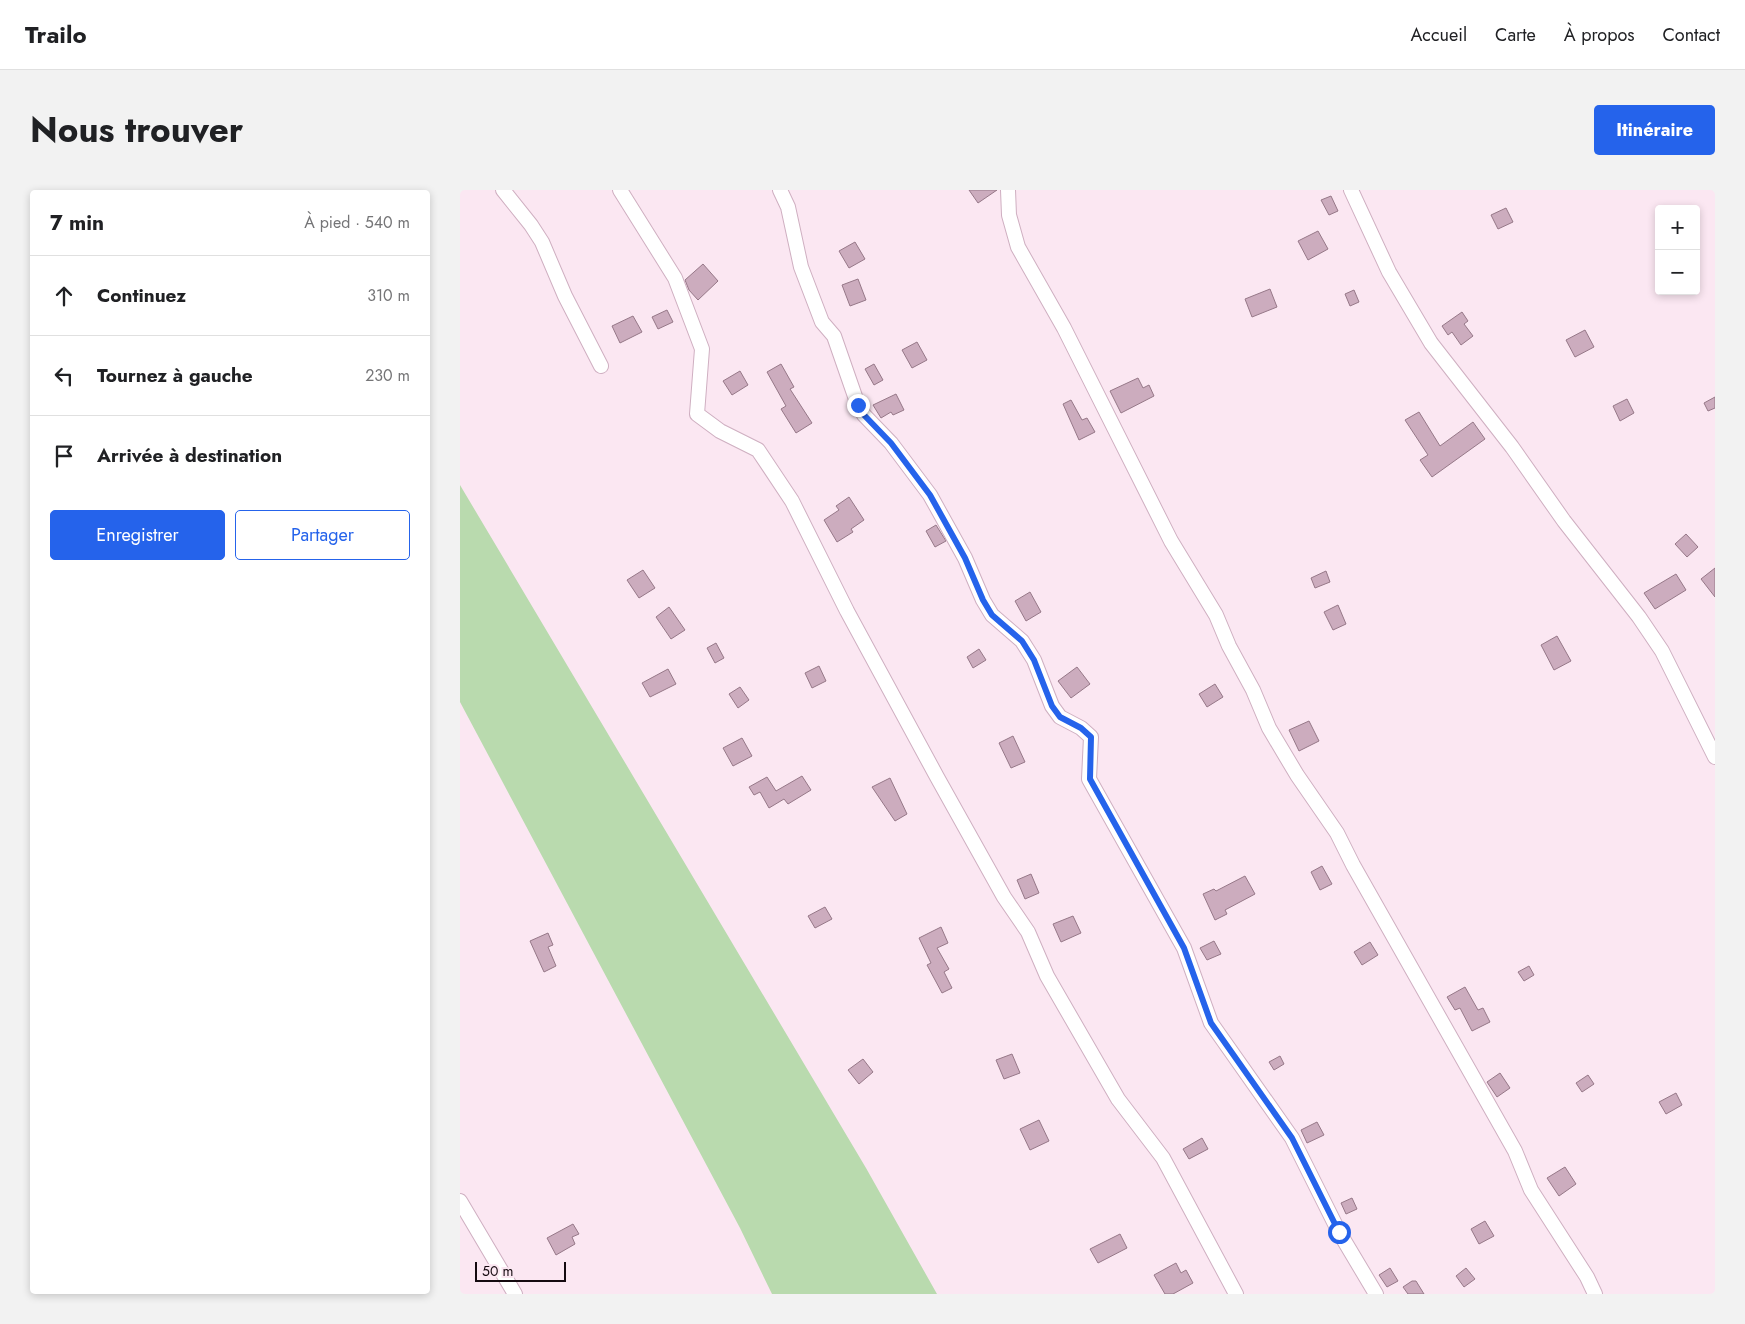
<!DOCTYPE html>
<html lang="fr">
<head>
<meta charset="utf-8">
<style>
	:root { --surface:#fff; --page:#f2f2f2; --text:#202124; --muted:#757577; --line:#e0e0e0; --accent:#2563eb }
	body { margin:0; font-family:Jost,sans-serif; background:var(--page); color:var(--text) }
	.controls { position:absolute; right:15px; top:15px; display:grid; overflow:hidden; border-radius:5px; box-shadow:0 2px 8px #0003 }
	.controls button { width:45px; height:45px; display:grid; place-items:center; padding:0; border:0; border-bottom:1px solid var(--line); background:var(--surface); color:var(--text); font:25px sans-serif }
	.scale { position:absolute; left:15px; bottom:12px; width:91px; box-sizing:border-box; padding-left:5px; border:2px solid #150a10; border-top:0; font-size:14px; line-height:18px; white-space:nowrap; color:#150a10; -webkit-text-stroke:4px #fbe7f2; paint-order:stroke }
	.stop { position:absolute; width:15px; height:15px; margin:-11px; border:4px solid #2563eb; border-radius:50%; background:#fff }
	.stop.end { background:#2563eb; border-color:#fff; box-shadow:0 1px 5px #0008 }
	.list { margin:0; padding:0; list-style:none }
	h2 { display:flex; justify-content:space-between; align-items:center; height:65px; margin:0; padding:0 20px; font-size:21px }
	h2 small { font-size:16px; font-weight:400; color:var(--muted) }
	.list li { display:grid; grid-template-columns:32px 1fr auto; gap:15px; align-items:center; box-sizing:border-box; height:80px; padding:0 20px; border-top:1px solid var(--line) }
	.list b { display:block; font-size:19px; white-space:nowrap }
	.list em { font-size:16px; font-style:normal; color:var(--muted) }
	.actions { display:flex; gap:10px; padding:15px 20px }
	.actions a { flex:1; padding:11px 0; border:1px solid var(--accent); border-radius:5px; text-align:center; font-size:18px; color:var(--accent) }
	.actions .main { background:var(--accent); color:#fff }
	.icon { flex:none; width:28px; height:28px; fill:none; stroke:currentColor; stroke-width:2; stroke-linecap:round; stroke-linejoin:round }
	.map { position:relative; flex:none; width:1255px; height:1104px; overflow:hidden; border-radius:5px }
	header { display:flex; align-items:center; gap:30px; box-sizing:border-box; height:70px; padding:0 25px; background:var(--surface); border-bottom:1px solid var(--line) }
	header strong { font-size:24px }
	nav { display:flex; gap:28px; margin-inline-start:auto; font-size:18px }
	.intro { display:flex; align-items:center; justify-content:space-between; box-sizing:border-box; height:120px; padding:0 30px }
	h1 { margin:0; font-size:35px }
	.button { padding:12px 22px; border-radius:5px; background:var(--accent); color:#fff; font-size:18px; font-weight:700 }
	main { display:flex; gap:30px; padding:0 30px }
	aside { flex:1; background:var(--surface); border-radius:5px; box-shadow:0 2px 8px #0003 }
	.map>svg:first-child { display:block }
	.green { fill:#b9daae }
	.building { fill:#ccacbe; stroke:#967888 }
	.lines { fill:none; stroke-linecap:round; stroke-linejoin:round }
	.minor-casing { stroke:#cfafc1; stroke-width:16 }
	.minor { stroke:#fff; stroke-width:14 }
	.route { stroke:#2563eb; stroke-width:6 }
</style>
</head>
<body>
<header>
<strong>Trailo</strong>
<nav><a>Accueil</a><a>Carte</a><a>À propos</a><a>Contact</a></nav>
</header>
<div class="intro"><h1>Nous trouver</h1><a class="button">Itinéraire</a></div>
<main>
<aside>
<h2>7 min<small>À pied · 540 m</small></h2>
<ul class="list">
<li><svg class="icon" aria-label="ahead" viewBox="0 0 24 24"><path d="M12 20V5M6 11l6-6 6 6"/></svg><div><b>Continuez</b></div><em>310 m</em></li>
<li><svg class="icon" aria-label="left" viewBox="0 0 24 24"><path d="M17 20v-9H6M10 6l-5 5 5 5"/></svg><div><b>Tournez à gauche</b></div><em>230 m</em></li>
<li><svg class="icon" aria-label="arrive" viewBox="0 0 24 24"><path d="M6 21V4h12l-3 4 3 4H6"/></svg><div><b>Arrivée à destination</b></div></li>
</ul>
<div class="actions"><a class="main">Enregistrer</a><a>Partager</a></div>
</aside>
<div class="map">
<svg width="1255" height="1104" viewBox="0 0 1255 1104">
	<rect width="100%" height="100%" fill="#fbe7f2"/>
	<path class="green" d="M0,295l406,683 71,126h-165l-32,-66 -280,-526z"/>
	<g class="building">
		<path d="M509,0h28l-19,13z"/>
		<path d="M871,6l7,15 -9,4 -8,-15z"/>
		<path d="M1046,18l7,14 -15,7 -7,-14z"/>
		<path d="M858,41l10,18 -20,11 -10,-19z"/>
		<path d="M395,52l10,17 -16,9 -10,-17z"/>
		<path d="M243,74l15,17 -20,19 -9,-10 -4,-10z"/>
		<path d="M398,89l8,21 -16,6 -8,-21z"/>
		<path d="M810,99l7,18 -25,10 -7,-18z"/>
		<path d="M894,100l5,12 -9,4 -5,-12z"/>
		<path d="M207,120l6,12 -15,7 -6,-12z"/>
		<path d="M1002,122l6,9 -4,3 9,12 -12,9 -9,-13 -4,3 -6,-9z"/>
		<path d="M173,126l9,16 -22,11 -8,-17z"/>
		<path d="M1125,140l9,17 -19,10 -9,-17z"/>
		<path d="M457,152l10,18 -15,8 -10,-18z"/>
		<path d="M321,174l13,23 -4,2 22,34 -16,10 -15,-24 5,-3 -19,-34z"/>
		<path d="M414,174l9,16 -9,5 -9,-16z"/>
		<path d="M280,181l8,14 -16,10 -9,-14z"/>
		<path d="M678,188l5,10 6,-3 5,11 -33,17 -11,-22z"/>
		<path d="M436,204l8,16 -11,5 -2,-3 -10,6 -8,-13z"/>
		<path d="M1255,207v11l-7,3 -4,-8z"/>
		<path d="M1167,209l7,14 -14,8 -7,-15z"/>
		<path d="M611,210l11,20 5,-2 8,14 -16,8 -16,-36z"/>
		<path d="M959,222l21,34 33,-24 12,17 -53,38 -12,-17 8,-5 -23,-35z"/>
		<path d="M389,307l15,23 -13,9 2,3 -16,10 -13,-22 15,-10 -3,-4z"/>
		<path d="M476,335l10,16 -11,6 -9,-16z"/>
		<path d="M1226,344l12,13 -11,10 -12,-13z"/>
		<path d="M1255,378v29l-14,-18z"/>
		<path d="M183,380l12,18 -16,10 -12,-18z"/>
		<path d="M866,381l4,11 -15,6 -4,-10z"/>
		<path d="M1216,384l10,16 -31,19 -11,-16z"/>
		<path d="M570,402l11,20 -15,9 -11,-20z"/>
		<path d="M878,415l8,19 -13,6 -9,-18z"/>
		<path d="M209,417l16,23 -14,9 -15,-22z"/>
		<path d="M1097,446l14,25 -17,9 -13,-25z"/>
		<path d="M256,453l8,15 -9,5 -8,-15z"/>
		<path d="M519,459l7,11 -13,8 -6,-11z"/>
		<path d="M359,476l7,15 -14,7 -7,-15z"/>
		<path d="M617,477l13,17 -19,14 -13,-17z"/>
		<path d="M208,479l8,15 -26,13 -8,-14z"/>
		<path d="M755,494l8,13 -16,10 -8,-13z"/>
		<path d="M280,497l9,13 -11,8 -9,-14z"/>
		<path d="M849,531l10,20 -20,10 -10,-21z"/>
		<path d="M553,546l12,26 -14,6 -12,-25z"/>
		<path d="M282,548l10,18 -19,10 -10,-18z"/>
		<path d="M342,586l9,14 -23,14 -4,-5 -15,9 -9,-16 -6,3 -5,-8 18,-10 9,14z"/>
		<path d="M430,588l17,36 -12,7 -23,-34z"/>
		<path d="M862,676l10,18 -12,6 -9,-18z"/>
		<path d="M571,684l8,19 -14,6 -8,-19z"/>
		<path d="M785,686l10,18 -30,16 2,4 -12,6 -12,-26 11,-5 2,2z"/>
		<path d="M365,717l7,12 -17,9 -7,-12z"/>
		<path d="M613,726l8,17 -20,9 -8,-18z"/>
		<path d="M481,737l7,16 -11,5 12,21 -5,3 8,16 -10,5 -15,-28 4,-2 -12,-25z"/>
		<path d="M88,743l5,12 -5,2 8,19 -12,6 -14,-31z"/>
		<path d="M754,751l7,13 -14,6 -7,-12z"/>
		<path d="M910,752l8,13 -16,10 -8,-13z"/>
		<path d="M1069,776l5,9 -10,6 -6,-9z"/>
		<path d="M1005,797l13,23 5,-2 7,14 -18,9 -12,-23 -5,2 -8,-13z"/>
		<path d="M552,864l8,19 -16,6 -8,-19z"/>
		<path d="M820,866l4,8 -10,6 -5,-8z"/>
		<path d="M403,869l10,13 -14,12 -11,-14z"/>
		<path d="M1040,883l10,15 -13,9 -10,-15z"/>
		<path d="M1128,885l6,9 -12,8 -6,-9z"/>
		<path d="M1216,903l6,12 -16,9 -7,-12z"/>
		<path d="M579,930l10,21 -19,9 -10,-21z"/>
		<path d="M857,932l7,13 -17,8 -6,-13z"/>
		<path d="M742,948l6,11 -19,10 -6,-10z"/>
		<path d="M1105,977l11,17 -17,12 -12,-18z"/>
		<path d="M892,1008l5,11 -11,5 -5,-11z"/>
		<path d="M1025,1031l9,15 -15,8 -8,-15z"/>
		<path d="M113,1034l6,10 -7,3 3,7 -19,11 -9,-17z"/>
		<path d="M660,1044l7,14 -29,15 -8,-14z"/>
		<path d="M716,1073l5,10 5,-3 7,13 -20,11h-8l-11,-19z"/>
		<path d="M930,1078l8,13 -11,6 -8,-12z"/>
		<path d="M1006,1078l9,11 -11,8 -8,-11z"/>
		<path d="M952,1091h4l8,13h-16l-5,-7z"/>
	</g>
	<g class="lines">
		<defs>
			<g id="minor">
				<path d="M43,0l28,35 11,17 23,54 36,70"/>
				<path d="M160,0l55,88 27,71 -5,65 23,17 38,19 34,51 55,110 90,166 67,120 24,35 19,44 71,123 45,59 73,136"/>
				<path d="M320,0l8,17 13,60 21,55 12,14 24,69 6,10 27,28 39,52 35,63 18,42 9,15 30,26 12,19 18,46 8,11 21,11 10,9 -2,42 95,169 27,75 81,115 47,94 37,62"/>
				<path d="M548,0l1,25 9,32 46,81 107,213 45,74 13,31 24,44 16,38 28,47 40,58 16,32 162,286 16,39 56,87 8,17"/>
				<path d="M891,0l38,82 42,71 81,104 52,74 75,96 23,34 53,106"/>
				<path d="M0,1011l55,93"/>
			</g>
		</defs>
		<use href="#minor" class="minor-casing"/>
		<use href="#minor" class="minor"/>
	</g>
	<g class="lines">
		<path class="route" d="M398,215l6,10 27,28 39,52 35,63 18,42 9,15 30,26 12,19 18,46 8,11 21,11 10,9 -1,42 94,169 27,75 81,115 47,94"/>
	</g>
</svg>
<div class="controls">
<button>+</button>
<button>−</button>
</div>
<div class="scale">50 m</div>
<div class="stop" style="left:879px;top:1042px"></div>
<div class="stop end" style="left:398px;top:215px"></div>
</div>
</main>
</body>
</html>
